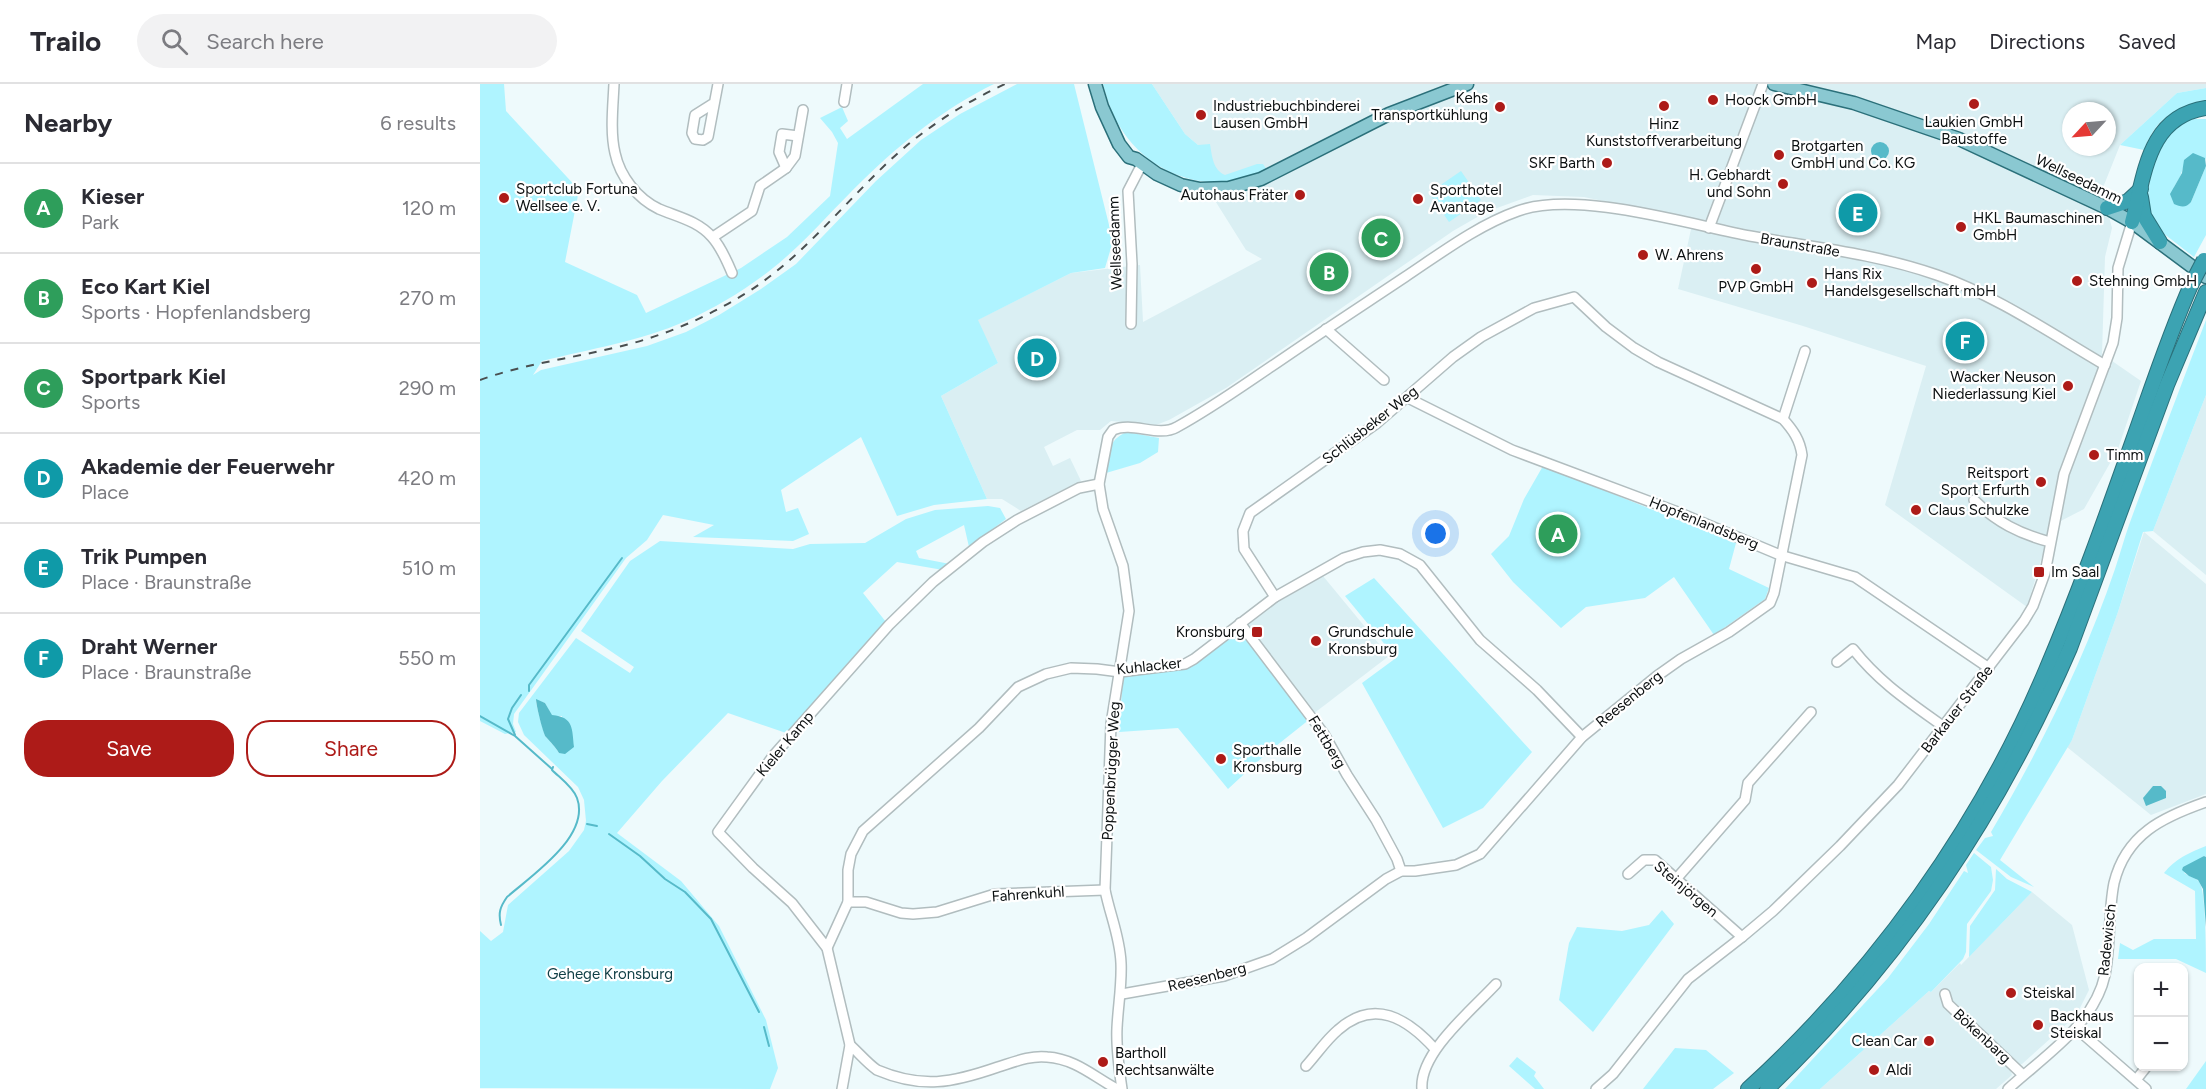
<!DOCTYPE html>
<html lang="en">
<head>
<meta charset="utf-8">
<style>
	:root { --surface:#fff; --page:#f2f2f3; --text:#2b2b33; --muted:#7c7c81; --line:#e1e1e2; --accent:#ad1b18 }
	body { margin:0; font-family:Figtree,sans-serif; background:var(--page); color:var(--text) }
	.controls { position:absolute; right:18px; bottom:18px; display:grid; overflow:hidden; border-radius:12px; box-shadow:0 2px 4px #0004 }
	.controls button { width:54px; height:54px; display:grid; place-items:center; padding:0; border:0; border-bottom:2px solid var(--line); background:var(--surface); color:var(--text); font:30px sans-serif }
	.compass { position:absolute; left:1582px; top:18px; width:54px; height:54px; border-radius:50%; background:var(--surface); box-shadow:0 2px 4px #0004; rotate:244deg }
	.you { position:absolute; left:956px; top:450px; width:21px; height:21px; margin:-15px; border:4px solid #fff; border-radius:50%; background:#1a73e8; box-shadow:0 0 0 9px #1a73e833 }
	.badge { display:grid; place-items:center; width:39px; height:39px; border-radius:50%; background:var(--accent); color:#fff; font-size:20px; font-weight:700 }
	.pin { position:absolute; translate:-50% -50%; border:3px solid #fff; box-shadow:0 2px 6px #0006 }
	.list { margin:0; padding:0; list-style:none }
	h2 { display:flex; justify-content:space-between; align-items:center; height:78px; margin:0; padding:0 24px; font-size:26px }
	h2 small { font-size:20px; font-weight:400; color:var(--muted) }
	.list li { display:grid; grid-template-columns:39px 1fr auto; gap:18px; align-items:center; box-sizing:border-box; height:90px; padding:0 24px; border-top:2px solid var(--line) }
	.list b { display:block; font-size:22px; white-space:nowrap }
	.list p { margin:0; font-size:20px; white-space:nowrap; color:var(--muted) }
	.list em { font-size:20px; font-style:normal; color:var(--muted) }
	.actions { display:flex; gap:12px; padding:18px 24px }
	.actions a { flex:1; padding:14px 0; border:2px solid var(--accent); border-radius:24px; text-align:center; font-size:21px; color:var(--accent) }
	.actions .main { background:var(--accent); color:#fff }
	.icon { flex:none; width:33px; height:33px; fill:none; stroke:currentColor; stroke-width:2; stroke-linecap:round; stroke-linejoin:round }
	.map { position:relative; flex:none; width:1726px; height:1005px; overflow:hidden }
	header { display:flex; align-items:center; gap:36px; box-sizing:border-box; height:84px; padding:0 30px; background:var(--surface); border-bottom:2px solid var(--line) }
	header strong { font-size:28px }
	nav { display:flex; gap:33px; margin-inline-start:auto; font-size:21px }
	.search { width:420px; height:54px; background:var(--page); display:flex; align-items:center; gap:15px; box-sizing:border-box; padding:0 21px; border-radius:33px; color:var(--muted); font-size:22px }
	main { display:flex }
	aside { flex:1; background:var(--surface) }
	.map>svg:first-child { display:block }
	.built { fill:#daeff3; fill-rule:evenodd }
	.green { fill:#aff4ff; fill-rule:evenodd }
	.water { fill:#56bac9 }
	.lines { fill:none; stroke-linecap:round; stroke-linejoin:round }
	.stream { stroke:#56bac9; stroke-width:2 }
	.minor-casing { stroke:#b1bdbf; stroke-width:12 }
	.major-casing { stroke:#2b707a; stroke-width:15 }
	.highway-casing { stroke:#2b707a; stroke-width:16 }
	.minor { stroke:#fff; stroke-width:9 }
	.major { stroke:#8ac8d1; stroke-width:12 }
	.highway { stroke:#3ca3b2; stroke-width:14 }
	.rail { stroke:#494f50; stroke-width:2; stroke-dasharray:8 8; stroke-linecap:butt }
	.highway-bridge-casing { stroke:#2b707a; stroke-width:16; stroke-linecap:butt }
	.highway-bridge { stroke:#3ca3b2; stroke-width:14 }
	.poi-dot { fill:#ad1b18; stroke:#fff; stroke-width:2 }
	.labels { text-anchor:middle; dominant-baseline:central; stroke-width:4.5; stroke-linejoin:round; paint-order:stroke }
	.poi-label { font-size:15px; fill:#0c1011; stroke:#fff; text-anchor:start }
	.street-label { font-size:15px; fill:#0c1011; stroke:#fff }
	.park-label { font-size:15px; fill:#124047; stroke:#fff }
</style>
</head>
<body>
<header>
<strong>Trailo</strong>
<div class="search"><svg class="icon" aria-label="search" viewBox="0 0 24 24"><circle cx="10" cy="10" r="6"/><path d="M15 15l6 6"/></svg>Search here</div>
<nav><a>Map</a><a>Directions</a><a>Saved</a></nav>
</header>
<main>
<aside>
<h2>Nearby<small>6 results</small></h2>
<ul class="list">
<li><span class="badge" style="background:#2e9e5b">A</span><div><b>Kieser</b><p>Park</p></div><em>120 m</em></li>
<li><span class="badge" style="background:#2e9e5b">B</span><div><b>Eco Kart Kiel</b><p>Sports · Hopfenlandsberg</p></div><em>270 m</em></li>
<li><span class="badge" style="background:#2e9e5b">C</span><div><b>Sportpark Kiel</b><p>Sports</p></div><em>290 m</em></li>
<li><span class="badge" style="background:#0f9aa8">D</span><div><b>Akademie der Feuerwehr</b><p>Place</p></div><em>420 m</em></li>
<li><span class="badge" style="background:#0f9aa8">E</span><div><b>Trik Pumpen</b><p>Place · Braunstraße</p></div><em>510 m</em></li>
<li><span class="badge" style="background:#0f9aa8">F</span><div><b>Draht Werner</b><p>Place · Braunstraße</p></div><em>550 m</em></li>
</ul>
<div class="actions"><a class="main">Save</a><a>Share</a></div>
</aside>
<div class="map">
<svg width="1726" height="1005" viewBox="0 0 1726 1005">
	<rect width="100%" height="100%" fill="#eefafc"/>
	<g class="built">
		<path d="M672,0h1054v4l-29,5 -57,52 -18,45 10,38 -7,29 -3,97 39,27 -23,68 -34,60 -33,17 -24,81 -142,-102 41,-139 -123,-40 -125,-37 15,-69 -109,-23 -51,-2 -47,17 -33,19 -227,157 -57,32 -13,5 -45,-4 -11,9h-23l-33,17 9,19 17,-8 11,23 -60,30 -19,-12h-15l-46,-103 57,-33 -21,-43 94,-47 69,-8 3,57 119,-63 -16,-9 -32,-51 4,-16 -20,-38 -13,-11zM1591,27h36v36h-36z"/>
		<path d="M1726,311v180l-53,-44z"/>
		<path d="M1664,448l62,52v210l-55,21 -84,-68 5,-7 46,-128z"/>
		<path d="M843,492l66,80 -76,58 -69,-88 32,-23z"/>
		<path d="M1552,808l40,33 17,65 -9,18 -10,13 -48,43 -12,4 2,7 -16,14h-176l109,-98 2,1 29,-29 1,2z"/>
	</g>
	<g class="green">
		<path d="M0,0h24l2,27 73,79 -14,72 72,33 9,18 95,-45 46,-31 43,-41 8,-53 -6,-11 -12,-14 22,-11 6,14 -8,7 7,11 76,-55h71c-49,24 -92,58 -131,96 -32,31 -60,65 -95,92 -25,19 -53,36 -82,49 -45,20 -96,28 -144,40l-9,14 8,-5 106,-24 39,-14 33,-17 42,-26 35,-25 80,-83 45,-41 39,-26 57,-30h57l39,157 -8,27 -34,5 -93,47 20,43 -57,33 46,103 -53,6 -37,11 -36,-79 -80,53 5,22 12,-4 11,26 -16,7 -100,-4 21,-12 -51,-10 -16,25 -21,18 -112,156 -1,10 3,8 -11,2 -25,-13z"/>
		<path d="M623,0h49l33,50 13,11 12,-1c2,12 3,26 15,31l32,-11h6l4,6c-9,7 -20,8 -31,10 -44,10 -93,-14 -116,-53 -8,-13 -13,-28 -17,-43z"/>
		<path d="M1726,4v16c-34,5 -49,13 -62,46l-24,-5 57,-52z"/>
		<path d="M1714,35h12v41l-1,-2 -22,10 -3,9 -6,10 17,15 15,-36v69l-12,22 -40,-31 -8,-24 7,-38 12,-28 21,-15z"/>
		<path d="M981,87l20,29 -32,22 -20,-29z"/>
		<path d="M1726,236v75l-53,136 -10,1 -25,80 -46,128 -72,120 34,27 -23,-10 -35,-27 9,-12 8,-2 -2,-4c49,-83 93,-172 124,-263 5,-15 9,-30 14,-44 25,-69 51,-137 77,-205z"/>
		<path d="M647,348l32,6 -1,14 -18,11 -34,10c3,-19 1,-33 21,-41z"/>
		<path d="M1063,382l193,77 -7,26 40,19 -4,11 -51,36 -40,-58 -29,21 -59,9 -25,21 -48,-46 -22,-28 18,-18 15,-37z"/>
		<path d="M508,422l12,2 6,11 -37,28 -5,-22 -48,26 3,7 31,6 -7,6 -46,-8 -34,31 23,29 -39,42 -58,70 -61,-21 -66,68 -45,52 64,48 38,45 47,94 12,48 -8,21 -290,-1v-157l11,10 12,-9 5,-27 61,-54 15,-21 2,-9 -2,-21 -6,-13 -54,-52 -6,-13 1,-9 57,-75 54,35 4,-6 -53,-36 49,-70 30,-20 133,8 17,-5 55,-1 41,-24 29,-9zM56,616l9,3 7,13h10l-3,37c-4,-7 -8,-10 -13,-16 -2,-2 -10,-33 -10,-37z"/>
		<path d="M894,494l158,174 -49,56 -40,20 -81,-145 34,-25 -51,-62z"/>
		<path d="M759,544l71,91 -43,34 -39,36 -50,-61 -59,4 4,-56 53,-7z"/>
		<path d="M1726,762v11l-2,-1 -20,17c5,3 13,5 16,10 6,11 6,73 6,90l-30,-14h-58l2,-16 13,7 21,-11h42l-1,-48 -31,-18c12,-15 25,-20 42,-27z"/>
		<path d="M1494,769l17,14 2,13 -2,11 -24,33 -1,28 -3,7 -32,33 -2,-1 -109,98h-35l103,-111 41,-54 35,-53 4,2 -2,-8z"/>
		<path d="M1516,785l11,10 25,13 -63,65 1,-31 25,-36z"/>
		<path d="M1182,826l12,14 -81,108 -34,-32 10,-57 8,-16 45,4 27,-6z"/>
		<path d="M1195,964l31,2 28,23 -21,16h-70z"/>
		<path d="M1037,973l19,15 -2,4 10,13h-9l-26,-23z"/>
		<path d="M1726,974v31h-20l20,-28z"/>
	</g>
	<g class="water">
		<circle cx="1400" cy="67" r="9"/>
		<path d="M1713,69l12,5 1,8 -15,36c-5,6 -10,5 -17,2l-4,-10 12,-21 2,-13z"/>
		<path d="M56,615l9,4 7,12c22,2 20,14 22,32l-9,7 -6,-1c-4,-7 -8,-10 -13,-16 -3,-3 -10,-33 -10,-38z"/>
		<path d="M1673,702h8l5,5v7l-20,8 -3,-8z"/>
		<path d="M1724,772l2,1v70l-3,-38 -5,-9 -9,-4 -7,-6 1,-3z"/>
	</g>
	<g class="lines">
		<g class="stream">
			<path d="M49,607v-6l93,-127"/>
			<path d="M0,632l35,20 37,33"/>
			<path d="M35,651l-7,-16 4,-11 9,-13"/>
			<path d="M107,740l10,2"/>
			<path d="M129,750l31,22 25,23 20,13 26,27 48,93"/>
			<path d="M21,841c-3,-12 -1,-18 6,-28 24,-21 84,-61 70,-99 -4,-11 -17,-20 -25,-28l1,-3"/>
			<path d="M284,943l5,19"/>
		</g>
		<defs>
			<g id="minor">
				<path d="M134,0c-1,22 -4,48 1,69 5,24 23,46 44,56 19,8 39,12 53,28 9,10 15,24 20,36"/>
				<path d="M364,18l3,-18"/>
				<path d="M234,19l-19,12 -3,18 3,6 8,1 5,-3 10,-53"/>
				<path d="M306,84l-7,-16 3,-18 16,2"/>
				<path d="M1229,144l54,-144"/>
				<path d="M233,153l39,-26 8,-25 26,-18 9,-12 8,-46"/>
				<path d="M651,240l1,-60 -4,-73 14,-27"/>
				<path d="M846,245l58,51"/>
				<path d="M928,314l104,52 163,61 105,44 75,22 134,91"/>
				<path d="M1303,335l22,-68"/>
				<path d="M1494,416c22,22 46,34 76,42"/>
				<path d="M760,539l84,111 23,41 29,45 21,39 4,12"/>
				<path d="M1357,578l16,-13c27,34 55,52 91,78"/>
				<path d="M1148,790l16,-14h11l87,77"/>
				<path d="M1197,794l68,-78 3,-17 63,-71"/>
				<path d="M368,818h18l35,11 12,1 24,-2 58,-18 110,-4"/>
				<path d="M347,864l21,-46v-32l3,-16 12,-23 116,-103 39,-41 28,-13 25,-6 26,1 23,3 65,-8 9,-5 81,-62 69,-39 19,-6 17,-2 20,4 20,11 60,75 57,50 45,47"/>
				<path d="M642,910l102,-18 48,-17 34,-21 80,-59 15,-8h14l41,-6 24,-11 102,-117 75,-61 24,-17 48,-27 41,-29 4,-10 28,-138c-2,-15 -9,-25 -19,-36l-125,-57 -24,-14 -28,-21 -32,-30 -40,11 -53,29 -28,20 -76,66 -127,90 -7,18 1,18 31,48"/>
				<path d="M1465,910l3,10 75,71"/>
				<path d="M1596,944l70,61"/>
				<path d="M370,961c9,8 17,18 27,25 45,19 75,13 121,-3 16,-5 33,-12 49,-10 29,2 47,20 70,32"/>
				<path d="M826,982c11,-12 20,-26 32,-36 36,-32 69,-12 97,19"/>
				<path d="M1656,996l11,-14"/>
				<path d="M362,1005l8,-44 -23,-97 -35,-45 -39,-35 -35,-36 55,-76 116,-131 44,-43 50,-40 34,-22 62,-32 20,-4"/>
				<path d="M642,1005c-3,-20 -6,-41 -5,-61 1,-22 5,-43 4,-65 -1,-26 -11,-48 -16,-73l6,-166 18,-113 -6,-45 -20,-57 -4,-25 9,-47 5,-7c20,-9 45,8 64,-3 35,-19 68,-43 101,-65 42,-29 85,-57 127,-85 36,-24 73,-52 113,-66 58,-21 170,13 232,25 62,11 127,18 187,39 58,20 115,59 168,90"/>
				<path d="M942,1005c-3,-36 50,-79 74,-105"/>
				<path d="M1116,1005l17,-15 75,-95 54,-42 31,-26 67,-65 58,-61 126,-164 9,-15 12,-33 19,-99 49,-131 4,-25 1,-50 14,-46"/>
				<path d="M1528,1005c36,-33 86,-64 97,-114 6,-31 3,-62 9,-92 12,-49 49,-66 92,-81"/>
			</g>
			<g id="major">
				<path d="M615,0l7,23 17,37 10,13 7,2 21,15 24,11 19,4 29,-1 32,-9 128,-65 78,-30"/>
				<path d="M1294,0l80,19 105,36 148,69 25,14 74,55"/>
			</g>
			<g id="highway">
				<path d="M1661,113l3,19 16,26"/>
				<path d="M1627,124l21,-7 13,-12"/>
				<path d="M1652,138c13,-47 15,-105 74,-114"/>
				<path d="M1268,1005c127,-116 231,-260 298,-419 32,-75 59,-151 86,-227 19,-53 36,-106 59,-158"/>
				<path d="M1287,1005c132,-127 230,-272 303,-441l97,-263 39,-93"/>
			</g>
		</defs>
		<use href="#minor" class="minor-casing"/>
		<use href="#major" class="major-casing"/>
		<use href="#highway" class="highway-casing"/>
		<use href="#minor" class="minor"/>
		<use href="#major" class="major"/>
		<use href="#highway" class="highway"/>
		<path class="rail" d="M0,296c41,-15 86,-21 129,-31 51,-11 98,-31 142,-59 57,-38 97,-92 147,-137 32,-28 68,-51 107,-69"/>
		<defs>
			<path id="highway-bridge" d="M1711,201l13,-25"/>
		</defs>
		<use href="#highway-bridge" class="highway-bridge-casing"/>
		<use href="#highway-bridge" class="highway-bridge"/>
	</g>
	<g class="poi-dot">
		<circle cx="1233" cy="16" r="6"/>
		<circle cx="1494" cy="20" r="6"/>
		<circle cx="1184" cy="22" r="6"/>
		<circle cx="1020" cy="23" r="6"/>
		<circle cx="721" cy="31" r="6"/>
		<circle cx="1299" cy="71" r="6"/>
		<circle cx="1127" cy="79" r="6"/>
		<circle cx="1303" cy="100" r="6"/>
		<circle cx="820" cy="111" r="6"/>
		<circle cx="24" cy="114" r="6"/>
		<circle cx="938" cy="115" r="6"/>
		<circle cx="1481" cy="143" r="6"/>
		<circle cx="1163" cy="171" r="6"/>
		<circle cx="1276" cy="185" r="6"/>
		<circle cx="1597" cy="197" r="6"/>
		<circle cx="1332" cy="199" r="6"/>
		<circle cx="1588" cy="302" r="6"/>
		<circle cx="1614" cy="371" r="6"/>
		<circle cx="1561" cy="398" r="6"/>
		<circle cx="1436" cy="426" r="6"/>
		<rect x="1553" y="482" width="12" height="12" rx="3"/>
		<rect x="771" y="542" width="12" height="12" rx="3"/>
		<circle cx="836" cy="557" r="6"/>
		<circle cx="741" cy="675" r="6"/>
		<circle cx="1531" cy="909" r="6"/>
		<circle cx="1558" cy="941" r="6"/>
		<circle cx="1449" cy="957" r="6"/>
		<circle cx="623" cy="978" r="6"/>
		<circle cx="1394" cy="986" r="6"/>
	</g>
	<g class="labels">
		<g class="poi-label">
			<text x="1008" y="14" text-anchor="end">Kehs<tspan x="1008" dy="17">Transportkühlung</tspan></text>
			<text x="1245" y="16">Hoock GmbH</text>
			<text x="733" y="22">Industriebuchbinderei<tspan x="733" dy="17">Lausen GmbH</tspan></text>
			<text x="1494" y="38" text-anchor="middle">Laukien GmbH<tspan x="1494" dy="17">Baustoffe</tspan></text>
			<text x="1184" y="40" text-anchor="middle">Hinz<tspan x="1184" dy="17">Kunststoffverarbeitung</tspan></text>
			<text x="1311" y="62">Brotgarten<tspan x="1311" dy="17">GmbH und Co. KG</tspan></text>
			<text x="1115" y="79" text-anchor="end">SKF Barth</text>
			<text x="1291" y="91" text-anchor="end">H. Gebhardt<tspan x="1291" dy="17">und Sohn</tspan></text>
			<text x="36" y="105">Sportclub Fortuna<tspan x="36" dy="17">Wellsee e. V.</tspan></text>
			<text x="950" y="106">Sporthotel<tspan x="950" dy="17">Avantage</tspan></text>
			<text x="808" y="111" text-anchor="end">Autohaus Fräter</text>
			<text x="1493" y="134">HKL Baumaschinen<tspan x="1493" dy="17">GmbH</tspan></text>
			<text x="1175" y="171">W. Ahrens</text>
			<text x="1344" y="190">Hans Rix<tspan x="1344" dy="17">Handelsgesellschaft mbH</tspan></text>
			<text x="1609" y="197">Stehning GmbH</text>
			<text x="1276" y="203" text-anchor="middle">PVP GmbH</text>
			<text x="1576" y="293" text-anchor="end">Wacker Neuson<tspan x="1576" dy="17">Niederlassung Kiel</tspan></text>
			<text x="1626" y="371">Timm</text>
			<text x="1549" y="389" text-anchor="end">Reitsport<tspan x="1549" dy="17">Sport Erfurth</tspan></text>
			<text x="1448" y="426">Claus Schulzke</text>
			<text x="1571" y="488">Im Saal</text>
			<text x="765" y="548" text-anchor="end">Kronsburg</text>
			<text x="848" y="548">Grundschule<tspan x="848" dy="17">Kronsburg</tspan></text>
			<text x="753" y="666">Sporthalle<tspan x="753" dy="17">Kronsburg</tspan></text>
			<text x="1543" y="909">Steiskal</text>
			<text x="1570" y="932">Backhaus<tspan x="1570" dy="17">Steiskal</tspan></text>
			<text x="1437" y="957" text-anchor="end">Clean Car</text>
			<text x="635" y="969">Bartholl<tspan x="635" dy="17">Rechtsanwälte</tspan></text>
			<text x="1406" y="986">Aldi</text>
		</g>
		<g class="street-label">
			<text transform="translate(1599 95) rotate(26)">Wellseedamm</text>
			<text transform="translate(635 159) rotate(-92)">Wellseedamm</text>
			<text transform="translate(1320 161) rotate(10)">Braunstraße</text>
			<text transform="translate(890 341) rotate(-38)">Schlüsbeker Weg</text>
			<text transform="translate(1224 439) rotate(22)">Hopfenlandsberg</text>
			<text transform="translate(669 582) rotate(-6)">Kuhlacker</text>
			<text transform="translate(1149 615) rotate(-39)">Reesenberg</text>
			<text transform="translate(1477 625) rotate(-52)">Barkauer Straße</text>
			<text transform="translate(847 658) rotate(59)">Fettberg</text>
			<text transform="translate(305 660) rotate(-50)">Kieler Kamp</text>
			<text transform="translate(631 687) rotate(-87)">Poppenbrügger Weg</text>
			<text transform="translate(1206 805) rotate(40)">Steinjörgen</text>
			<text transform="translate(548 810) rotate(-4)">Fahrenkuhl</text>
			<text transform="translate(1627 856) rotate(-84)">Radewisch</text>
			<text transform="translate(727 893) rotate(-14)">Reesenberg</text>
			<text transform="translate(1502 952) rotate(43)">Bökenbarg</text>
		</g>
		<g class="park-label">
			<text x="130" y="890">Gehege Kronsburg</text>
		</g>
	</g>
</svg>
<div class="controls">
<button>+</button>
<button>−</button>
</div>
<svg class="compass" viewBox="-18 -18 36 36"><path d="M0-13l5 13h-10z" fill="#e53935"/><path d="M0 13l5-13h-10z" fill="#7c7c81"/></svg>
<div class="you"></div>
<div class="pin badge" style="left:1078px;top:450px;background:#2e9e5b">A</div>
<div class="pin badge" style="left:849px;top:188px;background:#2e9e5b">B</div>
<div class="pin badge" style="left:901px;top:154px;background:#2e9e5b">C</div>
<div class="pin badge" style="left:557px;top:274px;background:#0f9aa8">D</div>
<div class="pin badge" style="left:1378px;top:129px;background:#0f9aa8">E</div>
<div class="pin badge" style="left:1485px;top:257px;background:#0f9aa8">F</div>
</div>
</main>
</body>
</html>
